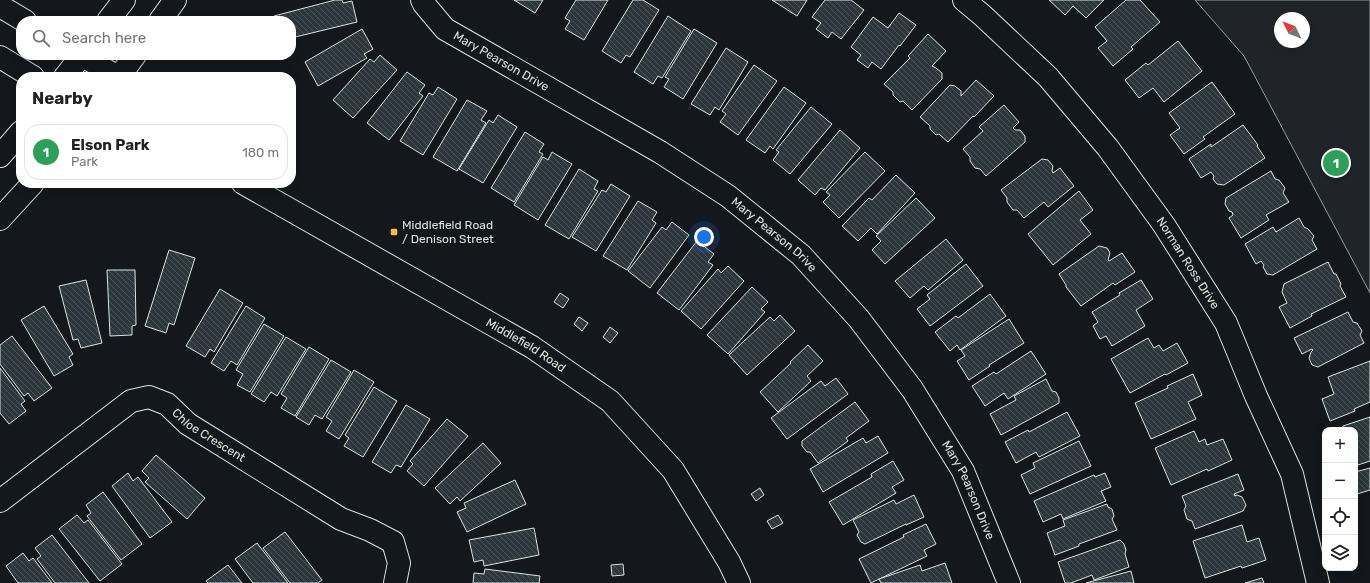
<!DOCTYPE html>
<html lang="en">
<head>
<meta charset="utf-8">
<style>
	:root { --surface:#fff; --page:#f2f2f2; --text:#222; --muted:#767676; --line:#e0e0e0; --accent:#b45309 }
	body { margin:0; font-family:Rubik,sans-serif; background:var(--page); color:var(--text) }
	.controls { position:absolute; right:12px; bottom:12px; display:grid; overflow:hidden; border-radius:8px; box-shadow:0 2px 10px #0003 }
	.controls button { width:36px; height:36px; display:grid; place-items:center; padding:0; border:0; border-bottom:1px solid var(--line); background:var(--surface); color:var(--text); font:20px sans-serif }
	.compass { position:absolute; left:1274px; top:12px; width:36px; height:36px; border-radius:50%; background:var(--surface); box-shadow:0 2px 10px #0003; rotate:312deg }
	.you { position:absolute; left:704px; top:237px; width:14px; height:14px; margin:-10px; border:3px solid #fff; border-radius:50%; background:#1a73e8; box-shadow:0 0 0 6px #1a73e833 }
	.badge { display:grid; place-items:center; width:26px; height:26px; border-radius:50%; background:var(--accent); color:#fff; font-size:13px; font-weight:700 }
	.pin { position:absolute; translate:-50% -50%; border:2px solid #fff; box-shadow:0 1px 4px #0006 }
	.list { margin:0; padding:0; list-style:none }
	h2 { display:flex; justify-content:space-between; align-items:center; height:52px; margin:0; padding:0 16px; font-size:17px }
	h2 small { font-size:13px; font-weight:400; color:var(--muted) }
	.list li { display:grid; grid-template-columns:26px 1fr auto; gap:12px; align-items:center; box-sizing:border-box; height:56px; margin:0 8px 8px; padding:0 8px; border:1px solid var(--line); border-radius:16px }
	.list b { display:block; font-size:15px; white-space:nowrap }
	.list p { margin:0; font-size:13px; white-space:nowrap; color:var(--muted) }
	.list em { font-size:13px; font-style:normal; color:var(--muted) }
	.icon { flex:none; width:22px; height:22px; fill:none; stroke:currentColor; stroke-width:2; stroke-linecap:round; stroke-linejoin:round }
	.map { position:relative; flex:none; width:1370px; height:583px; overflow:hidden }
	.search { position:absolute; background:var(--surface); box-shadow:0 2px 10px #0003; left:16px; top:16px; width:280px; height:44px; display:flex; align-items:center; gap:10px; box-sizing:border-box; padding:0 14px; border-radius:16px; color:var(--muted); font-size:15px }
	.panel { position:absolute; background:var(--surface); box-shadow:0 2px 10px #0003; left:16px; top:72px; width:280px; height:116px; border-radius:16px }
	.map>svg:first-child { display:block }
	.green { fill:#202428; stroke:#939e99; fill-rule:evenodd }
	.building { fill:url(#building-back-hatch); stroke:#d8e6dc }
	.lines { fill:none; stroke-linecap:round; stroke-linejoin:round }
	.minor-casing { stroke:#d8e6dc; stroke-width:24 }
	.major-casing { stroke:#d8e6dc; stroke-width:24 }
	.minor { stroke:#14181c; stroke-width:22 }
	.major { stroke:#14181c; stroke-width:22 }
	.poi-dot { fill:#ffb74d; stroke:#14181c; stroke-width:1.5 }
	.labels { text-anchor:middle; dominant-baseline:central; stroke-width:3; stroke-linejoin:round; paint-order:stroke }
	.street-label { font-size:12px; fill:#d8e6dc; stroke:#14181c }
	.poi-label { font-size:12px; fill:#d8e6dc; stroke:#14181c; text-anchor:start }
</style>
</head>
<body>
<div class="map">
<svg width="1370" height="583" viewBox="0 0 1370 583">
	<defs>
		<pattern id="building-back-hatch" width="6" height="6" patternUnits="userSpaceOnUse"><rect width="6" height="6" fill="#2c363c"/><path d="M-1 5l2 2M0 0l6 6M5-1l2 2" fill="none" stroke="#4a5358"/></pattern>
	</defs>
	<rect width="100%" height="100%" fill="#14181c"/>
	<path class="green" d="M1195,0h175v293l-126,-237zM1280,18h24v24h-24z"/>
	<g class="building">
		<path d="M335,0h7l1,3 9,-2 5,21 -66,16v-17h-16l-1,-5z"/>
		<path d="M514,0h29l-8,13z"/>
		<path d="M576,0h32l-24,40 -19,-11 5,-8 -5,-3z"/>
		<path d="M633,0h10l16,10 -29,47 -4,-2 -5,8 -19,-12z"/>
		<path d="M772,0h35l-10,16z"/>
		<path d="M825,0h26l13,10 -23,29 -9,-7 -4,6 -12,-9 5,-6 -9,-6z"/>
		<path d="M1049,0h55l-18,18 -13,-12 -8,9z"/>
		<path d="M1126,0h14l20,22 -29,25 2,2 -20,17 -15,-18 9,-7 -12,-14z"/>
		<path d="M899,13l17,12 -16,21 -1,-1 -18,24 -9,-7 -4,6 -11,-8 4,-5 -10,-8 22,-30 15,11z"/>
		<path d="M668,16l23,15 -29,47 -4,-2 -5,8 -19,-12z"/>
		<path d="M362,29l11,20 -9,5 3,4 -49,28 -13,-24z"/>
		<path d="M694,29l23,14 -34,56 -19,-12 5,-8 -4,-2z"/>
		<path d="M928,34l18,17 -14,15 4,2 6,5v6l-30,31 -9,-9 -3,1 -7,-7v-3l-9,-8 26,-26 -2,-2z"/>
		<path d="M1178,41l24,30 -38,31 -11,-14 -14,10 -14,-18 21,-17 2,2z"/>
		<path d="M726,48l22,14 -29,48 -4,-3 -5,8 -19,-11z"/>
		<path d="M380,55l17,15 -44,48 -20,-18 37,-41 4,3z"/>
		<path d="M754,65l23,16 -39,54 -18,-13 6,-8 -4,-3z"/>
		<path d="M407,72l18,13 -6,8 4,3 -34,44 -22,-17z"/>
		<path d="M976,80l18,16 -20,21 -1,-1 -25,26 -9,-8 -3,1 -6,-6v-3l-10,-9 30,-32 5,1 6,5v5z"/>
		<path d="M1212,82l23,32 -32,23 2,2 -21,15 -14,-19 10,-7 -11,-15z"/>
		<path d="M438,87l19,12 -34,56 -23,-14 29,-48 4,2z"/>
		<path d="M784,87l22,16 -33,46 -3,-3 -5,7 -19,-13z"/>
		<path d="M467,100l20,11 -6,9 5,3 -29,48 -24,-14z"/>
		<path d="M1004,105l15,17 -6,6 2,2h5l5,6v6l-39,34 -6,-7 -5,-1 -5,-7v-4l-7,-8 20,-18 -4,-4z"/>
		<path d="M811,107l21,17 -42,50 -17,-14 6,-8 -3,-2z"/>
		<path d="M498,115l19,12 -34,56 -24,-14 30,-49 4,3z"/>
		<path d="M1243,125l15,20 -1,1 8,12 -41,27 -7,-1 -4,-5 1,-3 -3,-4 -10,6 -12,-19 22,-15v3z"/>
		<path d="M840,130l20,18 -35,42 -4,-2 -6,7 -17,-15z"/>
		<path d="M525,132l19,12 -5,8 4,2 -29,48 -23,-14z"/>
		<path d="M552,152l20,12 -34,56 -24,-15 29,-48 5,3z"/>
		<path d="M865,152l20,19 -46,47 -16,-16 7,-7 -4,-3z"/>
		<path d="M1042,159l6,1 5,6 -1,5 1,2 7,-5 14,18 -26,21 -4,-5 -20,16 -7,-8h-4l-6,-8v-4l-6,-8z"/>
		<path d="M579,169l19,12 -4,8 4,2 -29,48 -24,-14z"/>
		<path d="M1271,171l4,8 4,1 6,8 -2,5 6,9 -23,13 3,5 -28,18 -12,-20 4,-3 -1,-3 -3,-1 -4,-7 1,-6z"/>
		<path d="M896,175l19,18 -38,41 -6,-6 -13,13 -16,-15 27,-28 3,2z"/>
		<path d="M611,184l19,12 -34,55 -24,-14 30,-47 4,2z"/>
		<path d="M1079,191l14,19 -13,10 11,14 -38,31 -25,-31z"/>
		<path d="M916,198l19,20 -50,46 -13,-14 9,-9 -5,-5z"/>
		<path d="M638,201l19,11 -5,8 4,3 -29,47 -24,-14z"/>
		<path d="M1299,218l5,9 4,2 6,7 -2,4 5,9 -44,26 -6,-1 -4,-7 1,-2 -3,-4 -5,3 -11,-20 28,-17 3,5z"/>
		<path d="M672,222l17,13 -39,53 -22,-17 34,-44 4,3z"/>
		<path d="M946,239l17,21 -35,30 -4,-4 -14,12 -15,-17z"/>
		<path d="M697,241l17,13 -6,8 5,3 -34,45 -22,-17z"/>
		<path d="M1099,246l8,2 3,5 -2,7 1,1 13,-8 13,19 -20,13 -2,-2 -32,23 -15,-19v-2l-7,-11z"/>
		<path d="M169,250l26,8 -21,67 -5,-2 -3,10 -21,-7z"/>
		<path d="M1328,262l6,12h2l5,10 -1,2 6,11 -35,17 1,2 -22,12 -11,-21 8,-4 -5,-11 2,-8z"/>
		<path d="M966,264l17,22 -53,40 -13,-17 13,-10 -3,-4z"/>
		<path d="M728,266l16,15 -43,48 -20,-18 37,-42 3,4z"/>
		<path d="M107,270h28l1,55 -4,1v9l-22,1z"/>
		<path d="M86,280l16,63 -21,5 -3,-9 -5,1 -14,-54z"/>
		<path d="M1141,280l12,19 -17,11 9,16 -33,20 -6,-10 -6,3 -7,-13 5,-4 -6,-10 28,-17 -1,-2z"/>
		<path d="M752,287l16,15 -7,7 4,3 -37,42 -21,-19z"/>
		<path d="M220,289l23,14 -29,49 -4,-3 -5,8 -19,-11z"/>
		<path d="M560,293l9,6 -6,9 -9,-6z"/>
		<path d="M990,294l16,22 -46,34 -3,-5 -7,6 -15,-19 21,-16 2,2z"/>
		<path d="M44,306l29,48 -4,3 4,8 -19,11 -33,-56z"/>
		<path d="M246,306l19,12 -28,47 -6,-4 -7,10 -13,-8z"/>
		<path d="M1348,312l5,10 4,1 5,8 -2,4 4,8 -46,24 -6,-2 -3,-7 2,-6 2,-2 -1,-1 -10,5 -8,-16z"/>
		<path d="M780,315l15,16 -48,44 -18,-20 41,-38 4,4z"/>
		<path d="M579,317l9,6 -6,8 -8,-7z"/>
		<path d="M1009,319l15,24 -35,22 1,1 -21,14 -12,-19 8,-5 -4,-6z"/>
		<path d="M264,324l20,12 -34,56 -13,-7 6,-11 -7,-4z"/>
		<path d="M610,327l8,6 -8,10 -7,-6z"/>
		<path d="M12,336l40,52 -18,13 -6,-8 -4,3 -24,-32v-19z"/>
		<path d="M286,337l20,12 -29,47 -6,-4 -7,10 -13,-8z"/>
		<path d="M1148,338l6,10 5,-3 4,6 14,-8 11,20 -22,12 -1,-1 -35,19 -19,-34z"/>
		<path d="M808,345l15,16 -16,15 4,5 -33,31 -18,-20 31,-29 -1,-1z"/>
		<path d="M309,347l20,12 -34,57 -14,-8 6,-10 -6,-4z"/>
		<path d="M1031,351l15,23 -38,25 -4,-6 -19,13 -13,-20 22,-14 2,2z"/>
		<path d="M331,360l20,12 -29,47 -7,-4 -6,10 -13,-8z"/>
		<path d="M1370,361v41l-16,7 1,2 -25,10 -8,-22 12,-5 -6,-17z"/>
		<path d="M0,368l25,33 -4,3 5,7 -17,13 -9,-11z"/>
		<path d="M354,370l20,12 -35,57 -13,-8 6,-10 -6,-4z"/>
		<path d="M1193,374l9,21 -14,7 8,17 -45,20 -16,-36 33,-15 -1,-2z"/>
		<path d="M836,378l12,16 -61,45 -16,-21 50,-37 4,5z"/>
		<path d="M1046,379l6,12 4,1 3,6v5l-58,32 -11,-21 26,-14 -2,-4z"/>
		<path d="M374,387l23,14 -34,56 -19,-11 5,-8 -4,-3z"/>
		<path d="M855,402l14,19 -23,17 2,3 -30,22 -8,-11h-3l-5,-6v-5z"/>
		<path d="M406,405l24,14 -29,48 -5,-2 -5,8 -19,-11z"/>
		<path d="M1067,412l13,24 -41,21 -3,-5 -20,11 -11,-21 23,-12 1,2z"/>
		<path d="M1370,417v44l-15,5v-36h-14l2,-4z"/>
		<path d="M447,419l21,17 -44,50 -17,-15 6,-7 -3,-3z"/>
		<path d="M1194,431l5,11 6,-3 2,6 16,-6 9,21 -24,11 -1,-2 -36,16 -16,-37z"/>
		<path d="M878,436l10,17 -65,39 -13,-23 53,-31 3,5z"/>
		<path d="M1079,441l12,25 -61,28 -9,-19 14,-7 -2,-5z"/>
		<path d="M483,443l18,20 -41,38 -3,-4 -7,7 -15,-16z"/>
		<path d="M156,455l49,43 -18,21 -42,-37 4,-4 -7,-7z"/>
		<path d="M893,461l11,19 -12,7 4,6 -53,32 -14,-23 43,-25 -1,-3z"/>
		<path d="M1370,468v22l-13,4 -2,-7v-15z"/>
		<path d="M128,473l5,8 5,-4 34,45 -22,16 -38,-52z"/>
		<path d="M1105,473l6,14 -10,4 5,10 -43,18 -2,-5 -18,8 -9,-21 60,-26 1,2z"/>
		<path d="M1238,474l6,16 -10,4 1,2 2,-1 5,2 4,8 -3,6 -48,18 -3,-8 -5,-2 -3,-9 2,-4 -4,-10z"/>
		<path d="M515,480l11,24 -59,28 -10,-20 9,-4 -2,-5z"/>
		<path d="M760,488l4,7 -8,6 -5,-7z"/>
		<path d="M103,492l39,52 -21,16 -34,-44 4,-3 -5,-8z"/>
		<path d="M914,495l10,22 -18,8v-1l-41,20 -4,-2 -4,-7 2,-3 -6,-12 41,-20 2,4z"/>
		<path d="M1107,504l1,3 4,2 2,7 -2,3 5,11 -38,14v2l-24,9 -8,-22 18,-7 -2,-6z"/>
		<path d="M77,515l7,8 4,-3 34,44 -22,17 -41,-52z"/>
		<path d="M778,515l5,8 -11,6 -5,-8z"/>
		<path d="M926,524l10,20 -12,6 3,6 -56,27 -12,-24 45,-22 -1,-2z"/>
		<path d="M1242,525l5,17 12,-4 7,22 -24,8 -1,-2 -36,12 -12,-37z"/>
		<path d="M534,528l5,27 -55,11 -1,-6 -9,2 -5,-22z"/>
		<path d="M285,532l37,48 -4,3h-28l-27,-35z"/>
		<path d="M52,535l37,48h-34l-18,-24 4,-3 -6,-8z"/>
		<path d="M1120,540l4,4 2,6 -1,4 4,13 -35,13 -2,-5 -21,8h-6l-7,-21z"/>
		<path d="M257,543l31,40h-35l-18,-24z"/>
		<path d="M23,553l6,8 4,-3 19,25h-34l-12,-17z"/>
		<path d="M945,563l7,20h-71l-2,-4 41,-14 2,6z"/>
		<path d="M623,564l1,11 -12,1 -1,-11z"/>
		<path d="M228,565l14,18h-34l-2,-2z"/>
		<path d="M485,569l55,7 -1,7h-66l1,-10 10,1z"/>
		<path d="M1131,571l3,12h-48z"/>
		<path d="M1262,578l2,5h-19z"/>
	</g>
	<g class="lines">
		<defs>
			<g id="minor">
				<path id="s1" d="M422,0l2,4 21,25 215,123 68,44 73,59 58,64 53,70 51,82 46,112"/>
				<path id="s2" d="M964,0l18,15 66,62 60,71 56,77 62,98 30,73 36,78 26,109"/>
				<path d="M108,21l16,-21"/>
				<path d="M160,21l15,-21"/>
				<path d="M65,77l17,-22"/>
				<path d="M119,77l16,-22"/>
				<path d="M0,156l21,-24"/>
				<path d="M0,219l33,-36"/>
				<path id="s3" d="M0,501l131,-100 18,-4 18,7 21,20 153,95 29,11 23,12 6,21 -4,20"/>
			</g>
			<g id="major">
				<path d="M0,6l25,15"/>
				<path d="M82,55l35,22"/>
				<path d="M0,57l33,20"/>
				<path id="s4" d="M243,183l289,164 78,54 63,69 56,92 10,21"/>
			</g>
		</defs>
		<use href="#minor" class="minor-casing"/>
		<use href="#major" class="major-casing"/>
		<use href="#minor" class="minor"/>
		<use href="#major" class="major"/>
	</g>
	<rect class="poi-dot" x="390" y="228" width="8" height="8" rx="2"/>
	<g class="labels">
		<g class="street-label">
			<text stroke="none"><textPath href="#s1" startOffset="102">Mary Pearson Drive</textPath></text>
			<text stroke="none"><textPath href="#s1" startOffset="426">Mary Pearson Drive</textPath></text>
			<text stroke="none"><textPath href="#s2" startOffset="347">Norman Ross Drive</textPath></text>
			<text stroke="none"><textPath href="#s4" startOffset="326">Middlefield Road</textPath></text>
			<text stroke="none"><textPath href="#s3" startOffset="255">Chloe Crescent</textPath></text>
			<text stroke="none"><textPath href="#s1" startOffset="750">Mary Pearson Drive</textPath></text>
		</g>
		<g class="poi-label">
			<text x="402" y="225">Middlefield Road<tspan x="402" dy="14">/ Denison Street</tspan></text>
		</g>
	</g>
</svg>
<div class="controls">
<button>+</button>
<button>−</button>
<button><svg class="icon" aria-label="locate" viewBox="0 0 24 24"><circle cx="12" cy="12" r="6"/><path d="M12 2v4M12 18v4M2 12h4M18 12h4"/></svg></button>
<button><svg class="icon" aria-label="layers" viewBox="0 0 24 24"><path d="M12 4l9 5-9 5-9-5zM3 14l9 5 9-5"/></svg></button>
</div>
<svg class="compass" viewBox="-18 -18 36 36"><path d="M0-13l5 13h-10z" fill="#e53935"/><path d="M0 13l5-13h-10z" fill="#767676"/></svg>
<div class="you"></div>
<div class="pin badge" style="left:1336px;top:163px;background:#2e9e5b">1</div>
<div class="search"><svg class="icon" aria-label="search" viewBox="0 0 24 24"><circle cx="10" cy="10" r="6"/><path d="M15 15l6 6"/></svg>Search here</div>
<section class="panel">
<h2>Nearby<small></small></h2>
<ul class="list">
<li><span class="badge" style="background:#2e9e5b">1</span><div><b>Elson Park</b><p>Park</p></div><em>180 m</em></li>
</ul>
</section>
</div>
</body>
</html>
